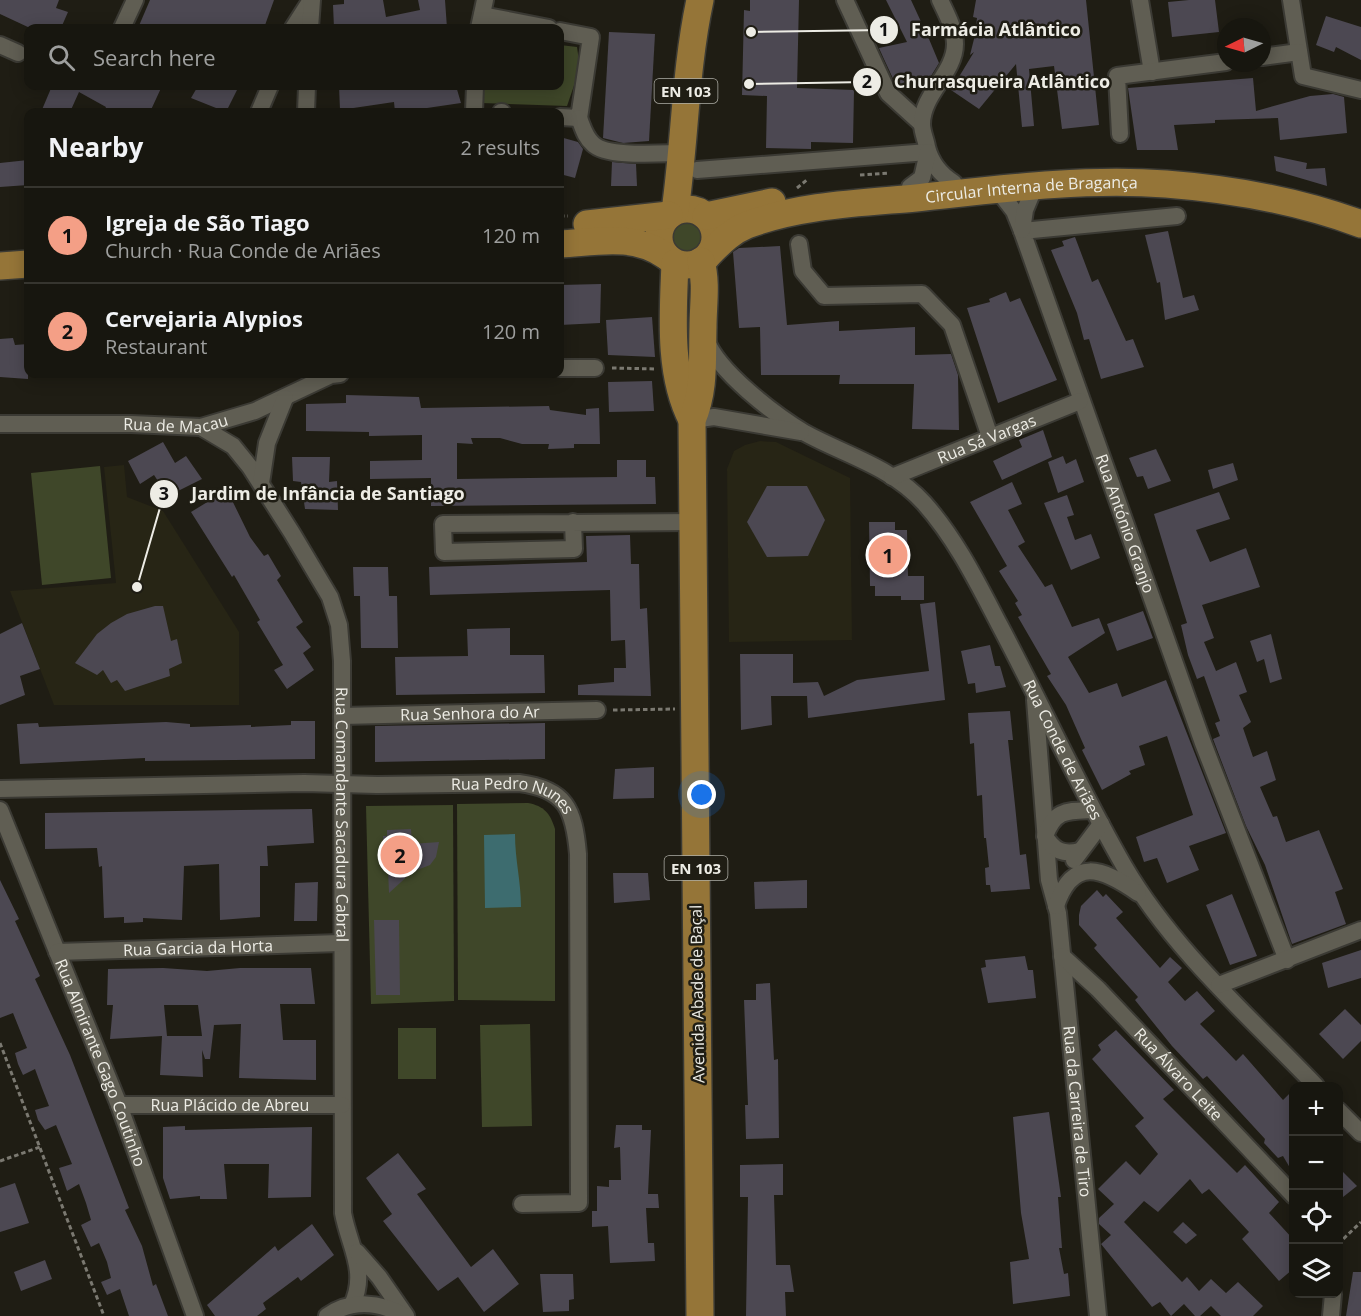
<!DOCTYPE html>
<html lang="en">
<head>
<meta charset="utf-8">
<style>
	:root { --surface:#17160f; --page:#201f18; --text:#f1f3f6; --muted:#9e9f9e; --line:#36352f; --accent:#f49f86 }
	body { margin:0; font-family:"Open Sans",sans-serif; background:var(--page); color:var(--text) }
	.controls { position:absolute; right:18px; bottom:18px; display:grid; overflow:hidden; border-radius:12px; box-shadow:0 3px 15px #0003 }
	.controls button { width:54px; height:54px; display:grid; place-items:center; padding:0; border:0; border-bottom:2px solid var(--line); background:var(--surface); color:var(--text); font:30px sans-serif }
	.compass { position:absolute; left:1217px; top:18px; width:54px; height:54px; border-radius:50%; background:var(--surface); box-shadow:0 3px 15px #0003; rotate:265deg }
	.you { position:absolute; left:702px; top:795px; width:21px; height:21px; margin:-15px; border:4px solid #fff; border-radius:50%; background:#1a73e8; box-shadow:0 0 0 9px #1a73e833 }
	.badge { display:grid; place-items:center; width:39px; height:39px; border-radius:50%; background:var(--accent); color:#111; font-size:20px; font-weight:700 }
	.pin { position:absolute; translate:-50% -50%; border:3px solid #fff; box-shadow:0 2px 6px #0006 }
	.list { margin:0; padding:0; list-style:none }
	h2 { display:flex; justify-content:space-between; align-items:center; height:78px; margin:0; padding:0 24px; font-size:26px }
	h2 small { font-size:20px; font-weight:400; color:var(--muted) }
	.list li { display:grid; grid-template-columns:39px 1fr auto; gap:18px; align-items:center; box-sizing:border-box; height:96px; padding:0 24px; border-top:2px solid var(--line) }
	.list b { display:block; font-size:22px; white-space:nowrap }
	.list p { margin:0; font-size:20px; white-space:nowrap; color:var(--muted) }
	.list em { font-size:20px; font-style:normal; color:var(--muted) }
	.icon { flex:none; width:33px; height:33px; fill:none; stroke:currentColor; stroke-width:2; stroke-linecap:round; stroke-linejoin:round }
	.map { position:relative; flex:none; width:1361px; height:1316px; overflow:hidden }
	.search { position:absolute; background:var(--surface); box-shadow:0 3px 15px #0003; left:24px; top:24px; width:540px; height:66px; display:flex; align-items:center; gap:15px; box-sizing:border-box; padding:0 21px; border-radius:12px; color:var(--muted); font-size:22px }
	.panel { position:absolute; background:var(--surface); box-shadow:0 3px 15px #0003; left:24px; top:108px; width:540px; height:270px; border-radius:12px }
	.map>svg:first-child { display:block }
	.built { fill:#272515 }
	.green { fill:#3f4729 }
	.water { fill:#3d6c6f }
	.building { fill:#4c4852; fill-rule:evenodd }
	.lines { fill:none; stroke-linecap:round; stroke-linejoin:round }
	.street-casing { stroke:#3b3a34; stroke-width:20 }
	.primary-casing { stroke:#3b3a34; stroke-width:30 }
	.path { stroke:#7b7971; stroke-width:3; stroke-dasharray:4.5 3; stroke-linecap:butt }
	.street { stroke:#605e53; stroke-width:16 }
	.primary { stroke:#957538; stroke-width:27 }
	.labels { text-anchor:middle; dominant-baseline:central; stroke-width:5; stroke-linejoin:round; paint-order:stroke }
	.shield { fill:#1f1d14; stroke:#afaea6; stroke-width:1.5 }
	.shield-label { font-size:15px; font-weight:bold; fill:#edece5 }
	.street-label { font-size:16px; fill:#edece5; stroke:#1f1d14 }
	.leader { fill:none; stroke:#edece5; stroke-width:2 }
	.callout-dot { fill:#edece5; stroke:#1f1d14; stroke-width:2 }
	.mark-label { font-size:18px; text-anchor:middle; font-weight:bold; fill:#111 }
	.callout-label { font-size:18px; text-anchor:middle; font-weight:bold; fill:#edece5; stroke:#1f1d14; stroke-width:5; stroke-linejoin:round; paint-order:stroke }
</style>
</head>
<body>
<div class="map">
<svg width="1361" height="1316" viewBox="0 0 1361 1316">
	<rect width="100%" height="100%" fill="#1f1d14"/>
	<g class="built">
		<path d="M760,441l16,1 74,36 2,162 -123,2 -2,-173 7,-18 11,-6z"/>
		<path d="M124,465l3,32 36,14 76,121v73h-185l-44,-114 106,-8 -12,-116z"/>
	</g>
	<g class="green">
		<path d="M560,45l17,2 3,21 -13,38 -86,-3 3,-17h76z"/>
		<circle cx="689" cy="237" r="16"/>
		<path d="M100,466l11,112 -69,7 -11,-112z"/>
		<path d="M528,803c16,3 22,10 27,26v172l-97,-1 -1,-196z"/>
		<path d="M453,805l1,196 -83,3 -5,-198z"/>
		<path d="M530,1024l2,102 -50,1 -2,-102z"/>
		<rect x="398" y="1028" width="38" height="51"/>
	</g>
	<path class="water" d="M515,834c0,26 6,47 6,73l-36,1 -1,-73z"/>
	<g class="building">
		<path d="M0,0h59l-3,8 12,4 -7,16h-31l-30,-14z"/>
		<path d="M150,0h124l-10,28h-126z"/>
		<path d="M344,0h39l3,17 34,-7 -2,-10h27l2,28h-113l-1,-23 11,-1z"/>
		<path d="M750,0h49l-2,88 57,2 -1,53 -42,-1v7l-45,-1 1,-52 -25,-1 2,-85 6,1z"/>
		<path d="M886,0h25l18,39 10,24 -8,13 -9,5 -26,4 -13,-28 -4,-9 28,-6z"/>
		<path d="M976,0h110l13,125 -37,4 -8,-63 -25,3 5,57 -12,1 -6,-63 -37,45 -28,-19 23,-38 -4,3 5,-20 2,-17 -4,-1z"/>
		<path d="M1189,0h26l4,32 -47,5 -4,-35z"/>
		<path d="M1326,16l35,11v33l-25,-13 -2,5 -18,-7z"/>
		<path d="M609,32l46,2 -6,107 -26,2 -20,-5z"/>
		<path d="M1253,78l3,33 54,-15 23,-2 11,3 3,36 -67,7 -2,-22 -63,2v3l-41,2 4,25h-41l-9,-62z"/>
		<path d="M52,86h110l-12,26h-46l2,-5 -27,-15 -9,20h-29z"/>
		<path d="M198,86h41l-13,26 -35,-14z"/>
		<path d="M339,86h117l5,17 -61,9h-5l-1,-10 -54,8z"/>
		<path d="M560,137l18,5 5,7 -8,29 -15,-4z"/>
		<path d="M1274,156l33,7 -1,6 19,-1 2,18 -51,-15z"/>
		<path d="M28,160v25l-28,2v-24z"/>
		<path d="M612,162l24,2 1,22h-26z"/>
		<path d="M1168,231l15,67 11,-3 5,15 -34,10 -5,-38 -3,1 -12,-48z"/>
		<path d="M1075,237l17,45 6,-3 28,62 7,-2 11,28 -43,12 -12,-40 -5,1 -7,-27 -26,-63 13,-4 -2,-5z"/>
		<path d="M780,246l7,79 52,-4v10l76,-4v28l36,-1 7,21 1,55 -47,-1 2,-45h-75l1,-9h-79l-1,-48 -21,1 -6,-76 6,-4z"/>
		<path d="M601,284l-1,39 -40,2v-40z"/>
		<path d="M1006,292l4,10 10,-4 37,82 -59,23 -31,-95 23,-6 -1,-3z"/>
		<path d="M652,317l3,40 -47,-2 -2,-35z"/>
		<path d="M13,338l2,7 13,-1v35l-28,-2v-38z"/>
		<path d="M652,381l2,30 -45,1 -1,-30z"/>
		<path d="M346,395l73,2 2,11 128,-2 1,4 36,5v-6l13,-1 1,36h-26v4l-26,1 1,-5h-27l-22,-6h-29l2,6 -16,-1v36l160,-2v-17h29v17h9l1,27 -225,2v-28l-61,1v-18l52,-1v-25l-53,1v-4l-63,-1v-27l40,-1z"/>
		<path d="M1043,430l9,27 -50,23 -9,-19 29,-14 -3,-7z"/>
		<path d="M163,442l12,21 11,-7 16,23 -34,17 -14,-21 -14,9 -12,-23z"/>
		<path d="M1156,449l15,32 -23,8 -5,-13 -6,1 -8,-19z"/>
		<path d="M1063,456l3,8 10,-5 8,23 -26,11 -10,-31z"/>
		<path d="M292,457h38l-1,25 8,-1 1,29 -33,-1 -4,-27 -8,-1z"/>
		<path d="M1233,463l5,17 -25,9 -5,-19z"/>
		<path d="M1012,482l10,22 -14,6 17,32 -7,4 27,41 7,-3 20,43 27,-9 6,15 -37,24 21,36 28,-10 5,14 44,-17 60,153 -37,13 10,24 -32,13 -10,-25 -13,4 -8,-25 57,-22 -26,-79 -28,10 6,19 -16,6 2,3 -29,16 -20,-40 3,-2 -19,-43 -19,-29 4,-2 -33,-57 4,-2 -7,-12 3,-2 -19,-30 8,-5 -37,-64z"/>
		<path d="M767,486h40l18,34 -17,36 -41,1 -20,-35z"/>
		<path d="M227,490l23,47 14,19 4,-2 13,22 -4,4 26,42 -7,5 15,20 -8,6 11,17 -27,19 -13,-19 9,-5 -26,-43 3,-2 -26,-45 -2,2 -41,-65z"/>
		<path d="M1219,492l11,27 -34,11 14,32 36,-14 14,39 -58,18 12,33 -10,4 12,29 20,-9 11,30 -8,3 12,27 -8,6 10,29 14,-6 9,29 -16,7 13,30 4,-1 9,26 33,-12 24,59 -8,3 11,32 -54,20 -27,-79 -19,-39 -33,-87 7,-3 -5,-13 5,-2 -16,-45 -7,3 -9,-24 -7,-30 6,-2 -33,-109z"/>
		<path d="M1067,495l7,20 -7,2 8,23 16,-6 9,24 -29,12 -27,-67z"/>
		<path d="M869,522h26v8h12l1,46h16v24h-23v-4h-26v-10h-5z"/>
		<path d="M630,535l1,29h8l1,45 7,-1 4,88 -73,-1v-10l36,-3v-14h12l-1,-28 -14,1 -1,-51 -180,5 -1,-28 158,-5 -1,-26z"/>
		<path d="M353,567h35l1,29h8l1,52h-37l-1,-52h-6z"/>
		<path d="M935,602l10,98 -137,18 -1,-22h-36l1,29 -31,5 -1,-76h53v29l25,-1 6,14 33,-16 72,-9 -9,-67z"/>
		<path d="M155,606h8l8,35 6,-2 5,24 -13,6 1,7 -45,15 -8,-11 -6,3 -8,-13 -6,5 -22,-12 22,-29 14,-11 16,-9z"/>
		<path d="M1143,611l10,27 -36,13 -10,-27z"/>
		<path d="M22,623l18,46 -20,7 5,19 -25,10v-71z"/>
		<path d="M510,628v27h34l1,38 -149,2 -1,-38 73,-1 -1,-27z"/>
		<path d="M1271,634l11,45 -12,4 -6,-24 -7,3 -7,-21z"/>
		<path d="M990,645l5,21h5l6,21 -30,6 -1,-10 -7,1 -7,-33z"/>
		<path d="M1010,711l3,29h-5l7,65 5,50 6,-1 4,35 -39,3 -1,-7h-4l-1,-17 4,-1 -3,-29h-2l-2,-43 -5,1 -3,-53 -4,1 -2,-31z"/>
		<path d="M291,721h24v38l-170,2v-3l-125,6 -3,-40 21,-1 1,4 127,-5 24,2v3l61,-2v2l40,-2z"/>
		<path d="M545,723v36l-170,3v-36z"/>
		<path d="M654,767v31l-41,1 2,-30z"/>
		<path d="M312,809l2,34 -47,3 1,20h-8v51l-40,3 -1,-56 -35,2 -2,54 -39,-2v4l-19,1v-6l-20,1 -2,-52 -3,1 -2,-19 -52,1v-36z"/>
		<path d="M411,829l1,15 27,-2 -3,15 -6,8 -18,7 -23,21 -1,-23h-4l-1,-34h4v-6z"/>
		<path d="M613,873h35l2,27 -36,3z"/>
		<path d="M0,880l19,39 -4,2 25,55 -5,3 35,76 59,153 -4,2 17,36 11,40 3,-2 12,32h-39l-9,-27 -13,6 -6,-13 10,-4 -4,-16 -8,-19 -8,4 -10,-22 10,-5 -5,-17 -7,-19 -12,7 -8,-23 13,-4 -16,-39 -11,5 -7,-10 -3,-10 14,-4 -7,-18 -7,-19 -12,6 -5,-11 -3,-11 12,-5 -14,-35 -13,5z"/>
		<path d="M807,880v28l-52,1 -1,-27z"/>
		<path d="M318,882l-1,39h-23l1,-38z"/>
		<path d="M1097,890l6,7 3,-3 17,18 -7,6 44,50 10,-11 12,11 -14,14 17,19 12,-10 18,20 -15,13 13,13 23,24 7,-7 40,46 10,-10v83l-10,-17 -5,2 -14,-15 1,-4 -58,-63 -4,3 -31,-33 -37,-46 3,-3 -44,-49 3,-3 -18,-20v-10l2,-9z"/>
		<path d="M1232,894l25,62 -27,9 -24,-60z"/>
		<path d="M374,920h25l1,75h-24z"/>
		<path d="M1361,950v28l-33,10 -6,-25z"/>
		<path d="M1025,956l3,14h5l3,28 -48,5 -7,-35 5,-1 -1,-7z"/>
		<path d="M163,968l44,3 33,-3h71l4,36h-35l3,36h33v40l-77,-2 2,-54 -27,1 -4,34h-5l-3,-9 1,27 -43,-2 2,-39 -52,3 3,-34h-6l1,-36zM164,1005h34l4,31h-35z"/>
		<path d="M770,983l4,77 4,-1 1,79 -33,1 -1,-34h3l-4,-105h12v-16z"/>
		<path d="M1345,1009l16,16v16l-18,18 -24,-25z"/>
		<path d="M1116,1030l58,60 -11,9 74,74 8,-8 34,37 -10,11 24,26v30l-14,12 -37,-42 7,-7 -40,-43 -7,5 -12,-15 -32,33 -14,-11 -20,21 58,60 5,-5 12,14 12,-12 15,14 12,-11 25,24 -10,10h-32l-10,-10 -11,10h-5l-11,-12 -13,12 -11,-14 -8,5 -51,-63 10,-9 -12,-11v-6l15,-14 -16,-15 28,-28 14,14 18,-21 -23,-28 9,-8 -52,-59 9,-9 -3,-5z"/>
		<path d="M1049,1112l12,85h-3l4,51h-3l5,26 4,-1 2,23 -57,8 -3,-42 19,-3 -8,-46 -8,-96z"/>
		<path d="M616,1125h26v5h9l-3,64h10l1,14h-13l2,35h6l1,18 -45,2 -2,-37 -16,1v-16h5v-25l12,1v-7h12l-1,-33 -6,1z"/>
		<path d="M185,1126v4l127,-3 -1,70 -43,1 1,-34h-45l3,35h-27v-3l-30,3 -7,-21v-51z"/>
		<path d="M398,1153l28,36 -9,5 54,73 22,-18 26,35 -35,28 -26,-35 -20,14 -55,-70 9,-7 -26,-36z"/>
		<path d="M783,1164v31h-9l2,70h14l4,27h-9l1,24h-40l2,-119h-8v-32z"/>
		<path d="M1338,1167l19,19 -19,15z"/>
		<path d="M15,1183l14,40 -29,9v-44z"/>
		<path d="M1183,1222l14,13 -11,9 -13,-12z"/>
		<path d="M312,1224l22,31 -33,26 -3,-4 -35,26 3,6 -9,7h-42l-8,-11 68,-59 3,5z"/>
		<path d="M45,1260l7,19 -31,12 -7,-19z"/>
		<path d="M1353,1272h8v44h-15z"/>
		<path d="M540,1274h33l1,25 -5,1v11l-26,1z"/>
	</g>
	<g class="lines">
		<defs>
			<g id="street">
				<path d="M845,0l43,93 34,31"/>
				<path d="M940,0c6,13 15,29 15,44 0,29 -33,50 -33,80 0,8 4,16 5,23 4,16 14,28 27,36"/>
				<path d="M1140,0l12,72"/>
				<path d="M1291,0l12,76 58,14"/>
				<path d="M482,15l67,13"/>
				<path d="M122,28l13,-28"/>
				<path d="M293,28l18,-28"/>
				<path d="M310,28l2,-28"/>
				<path d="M479,28l6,-28"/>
				<path d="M560,31l31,6 -12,81 -19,-1"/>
				<path d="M0,45l18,8"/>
				<path d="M1262,57l37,-5"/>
				<path d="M259,112l11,-26"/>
				<path d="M306,112l1,-26"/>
				<path d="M474,112l1,-26"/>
				<path d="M501,112h1"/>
				<path d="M579,118c4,10 6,19 14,26 14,14 69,9 90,9"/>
				<path d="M1120,134l-3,-58 109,-14"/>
				<path d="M697,170l231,-18"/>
				<path d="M910,187l12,-9 6,-26"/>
				<path d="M997,189l17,22 8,20"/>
				<path id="s1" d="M1177,216l-155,15 181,512 84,217"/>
				<path d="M1022,230l3,-20 10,-24"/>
				<path d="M799,244l4,27 21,25 98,-2 30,31 38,112"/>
				<path id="s2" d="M706,339c11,32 69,76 99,94 40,22 87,34 119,70 32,36 53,79 75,121 43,81 80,164 125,242 49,84 126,151 192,220"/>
				<path d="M560,368h35"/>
				<path d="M692,420l22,-3 87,15"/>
				<path id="s3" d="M0,424h131l70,3 54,-16 76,-36 9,-1"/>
				<path id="s4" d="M201,427l32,19 17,21 42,66 38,64 9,28 3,36 1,552c6,33 25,58 9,92"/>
				<path id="s5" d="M892,477l188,-76"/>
				<path d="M261,483l6,-40 18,-45"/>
				<path d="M573,522l1,27 -130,3 -1,-28 250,-2"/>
				<path id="s6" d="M1035,700l14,180 9,33 40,403"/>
				<path id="s7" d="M342,716l255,-6"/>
				<path id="s8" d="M0,789l304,-6 73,2 142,-2c47,6 55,26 59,71l1,349 -57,1"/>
				<path id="s9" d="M0,810l119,295 76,211"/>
				<path d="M1080,851c-17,4 -26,0 -35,-15 10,-27 22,-25 48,-26"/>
				<path d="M1074,860l27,-36"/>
				<path d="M1056,906c17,-50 46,-38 82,-13"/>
				<path id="s10" d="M57,952l283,-9"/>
				<path id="s11" d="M1062,956l36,33 196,207"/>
				<path d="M1219,985l142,-55"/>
				<path id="s12" d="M119,1105h223"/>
				<path d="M1338,1110l23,23"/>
				<path d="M357,1252l22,25 27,39"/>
				<path d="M327,1316c25,-17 53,-14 78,0"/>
				<path d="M1331,1316l2,-22"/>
			</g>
			<g id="primary">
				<circle cx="687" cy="237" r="28"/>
				<path d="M675,211c10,-70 10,-141 25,-211"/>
				<path d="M706,216l66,-14"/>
				<path d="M587,224l82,-9"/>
				<path d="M560,244c37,-2 73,-11 106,12"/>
				<path id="s13" d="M711,252c10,-10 21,-21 36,-27 53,-20 113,-22 169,-27 83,-9 167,-20 250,-14 65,5 133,17 195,40"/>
				<path d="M675,263c-2,51 -7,111 17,157"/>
				<path d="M0,266l28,-2"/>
				<path d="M700,1316l-8,-896c13,-30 10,-60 11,-93 0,-22 4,-44 -2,-66"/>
			</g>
		</defs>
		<use href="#street" class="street-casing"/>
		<use href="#primary" class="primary-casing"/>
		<g class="path">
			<path d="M860,175l29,-2"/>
			<path d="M797,188l11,-9"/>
			<path d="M560,216h8"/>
			<path d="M612,368l44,1"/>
			<path d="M613,710l62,-1"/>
			<path d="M0,1043l104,273"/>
			<path d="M0,1161l40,-14"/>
			<path d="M1338,1244l23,-22"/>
		</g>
		<use href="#street" class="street"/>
		<use href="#primary" class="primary"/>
	</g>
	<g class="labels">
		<g class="shield">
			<rect x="654.5" y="79" width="63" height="24" rx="4.5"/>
			<rect x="664.5" y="856" width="63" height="24" rx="4.5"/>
		</g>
		<g class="shield-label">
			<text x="686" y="91">EN 103</text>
			<text x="696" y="868">EN 103</text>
		</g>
		<g class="street-label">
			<text stroke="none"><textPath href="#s13" startOffset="333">Circular Interna de Bragança</textPath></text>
			<text stroke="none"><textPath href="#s3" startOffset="176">Rua de Macau</textPath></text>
			<text stroke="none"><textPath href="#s5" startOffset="102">Rua Sá Vargas</textPath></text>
			<text stroke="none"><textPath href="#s1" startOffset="466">Rua António Granjo</textPath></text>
			<text stroke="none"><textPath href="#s7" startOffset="128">Rua Senhora do Ar</textPath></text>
			<text stroke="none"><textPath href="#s2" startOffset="561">Rua Conde de Ariães</textPath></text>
			<text stroke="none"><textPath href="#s8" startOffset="516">Rua Pedro Nunes</textPath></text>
			<text stroke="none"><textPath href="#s4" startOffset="436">Rua Comandante Sacadura Cabral</textPath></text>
			<text stroke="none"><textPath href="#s10" startOffset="141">Rua Garcia da Horta</textPath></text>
			<text transform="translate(697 994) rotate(-91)">Avenida Abade de Baçal</text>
			<text stroke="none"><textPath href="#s9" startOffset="272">Rua Almirante Gago Coutinho</textPath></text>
			<text stroke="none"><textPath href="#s11" startOffset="166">Rua Álvaro Leite</textPath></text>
			<text stroke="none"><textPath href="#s12" startOffset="111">Rua Plácido de Abreu</textPath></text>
			<text stroke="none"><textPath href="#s6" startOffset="414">Rua da Carreira de Tiro</textPath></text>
		</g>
	</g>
	<path class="leader" d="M751 32L884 30M749 84L867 82M137 587L164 494"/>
	<g class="callout-dot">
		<circle cx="751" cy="32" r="6"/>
		<circle cx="749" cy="84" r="6"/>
		<circle cx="137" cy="587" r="6"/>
		<circle cx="884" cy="30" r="15"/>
		<circle cx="867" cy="82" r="15"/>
		<circle cx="164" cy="494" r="15"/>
	</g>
	<g class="mark-label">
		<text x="884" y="36">1</text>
		<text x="867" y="88">2</text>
		<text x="164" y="500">3</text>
	</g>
	<g class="callout-label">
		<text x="996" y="36">Farmácia Atlântico</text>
		<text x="1002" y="88">Churrasqueira Atlântico</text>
		<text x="328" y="500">Jardim de Infância de Santiago</text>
	</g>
</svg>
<div class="controls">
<button>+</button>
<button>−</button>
<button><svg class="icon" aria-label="locate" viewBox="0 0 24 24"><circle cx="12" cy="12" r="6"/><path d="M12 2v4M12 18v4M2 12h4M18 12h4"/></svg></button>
<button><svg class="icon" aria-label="layers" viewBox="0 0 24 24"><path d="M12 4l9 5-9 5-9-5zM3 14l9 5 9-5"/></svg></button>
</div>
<svg class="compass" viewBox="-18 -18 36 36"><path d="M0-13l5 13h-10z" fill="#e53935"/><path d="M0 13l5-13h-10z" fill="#9e9f9e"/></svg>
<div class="you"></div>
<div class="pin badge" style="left:888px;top:555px">1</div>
<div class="pin badge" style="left:400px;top:855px">2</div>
<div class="search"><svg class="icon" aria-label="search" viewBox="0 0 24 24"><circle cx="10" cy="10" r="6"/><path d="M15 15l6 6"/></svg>Search here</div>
<section class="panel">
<h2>Nearby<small>2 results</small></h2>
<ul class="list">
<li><span class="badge">1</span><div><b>Igreja de São Tiago</b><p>Church · Rua Conde de Ariães</p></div><em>120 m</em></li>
<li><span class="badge">2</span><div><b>Cervejaria Alypios</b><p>Restaurant</p></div><em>120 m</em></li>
</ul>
</section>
</div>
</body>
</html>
